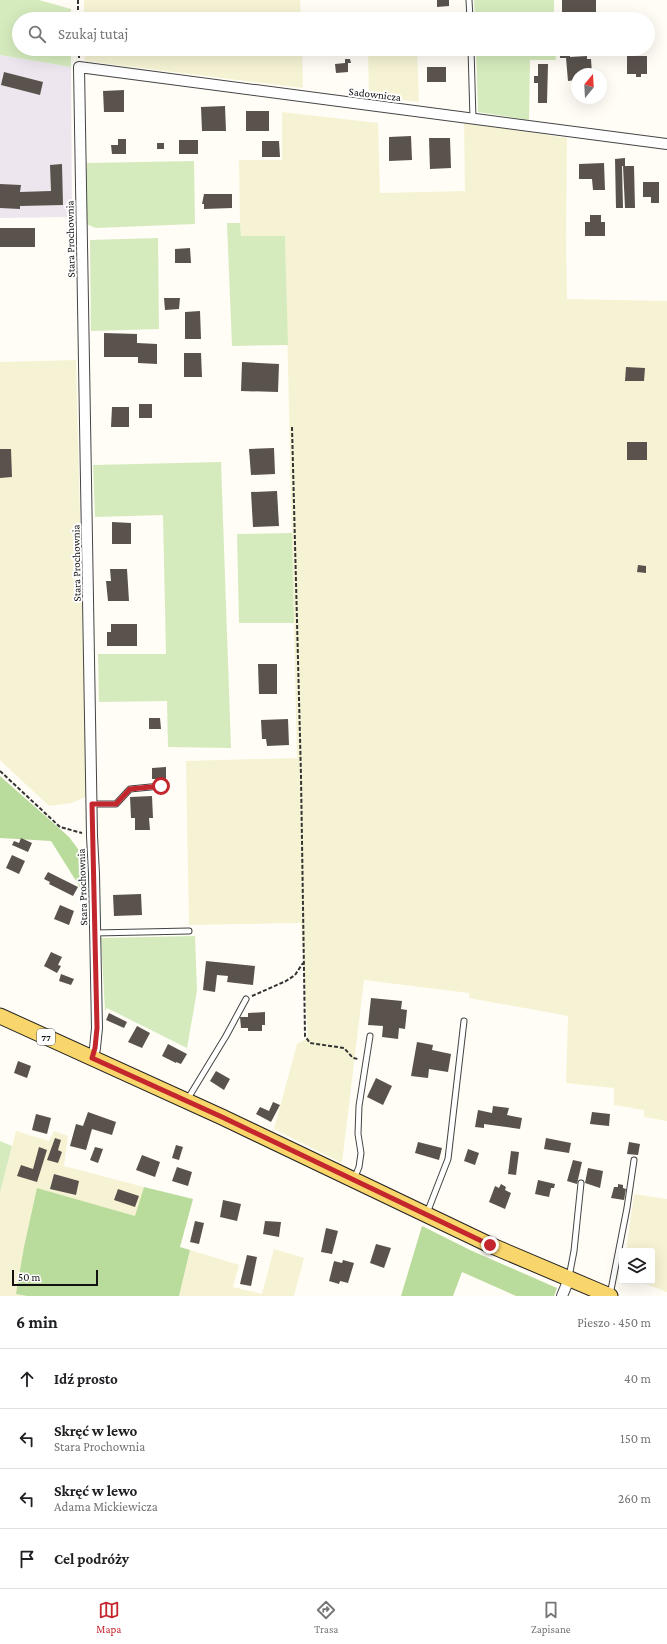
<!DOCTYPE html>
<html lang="pl">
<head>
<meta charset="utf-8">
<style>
	:root { --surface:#fff; --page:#f6f6f6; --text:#202124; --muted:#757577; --line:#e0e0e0; --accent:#c4262e }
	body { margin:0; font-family:"Crimson Pro",serif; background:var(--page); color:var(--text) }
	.controls { position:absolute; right:12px; bottom:12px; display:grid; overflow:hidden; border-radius:4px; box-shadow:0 4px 16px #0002 }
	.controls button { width:36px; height:36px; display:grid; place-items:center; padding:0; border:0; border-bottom:1px solid var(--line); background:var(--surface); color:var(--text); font:20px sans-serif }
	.compass { position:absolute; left:571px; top:68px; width:36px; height:36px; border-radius:50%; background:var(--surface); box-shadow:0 4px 16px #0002; rotate:18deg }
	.scale { position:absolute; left:12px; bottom:10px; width:86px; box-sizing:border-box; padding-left:4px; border:2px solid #111; border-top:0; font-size:11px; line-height:14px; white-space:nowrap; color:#111; -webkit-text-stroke:3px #fff; paint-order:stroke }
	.stop { position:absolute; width:12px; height:12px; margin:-9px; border:3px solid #c4262e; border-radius:50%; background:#fff }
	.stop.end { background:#c4262e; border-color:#fff; box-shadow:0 1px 4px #0008 }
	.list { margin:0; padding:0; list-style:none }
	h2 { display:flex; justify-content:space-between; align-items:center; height:52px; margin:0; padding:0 16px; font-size:17px }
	h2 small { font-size:13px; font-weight:400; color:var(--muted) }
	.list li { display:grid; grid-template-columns:26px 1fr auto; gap:12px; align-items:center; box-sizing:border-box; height:60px; padding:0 16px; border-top:1px solid var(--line) }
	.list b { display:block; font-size:15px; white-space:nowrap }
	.list p { margin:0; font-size:13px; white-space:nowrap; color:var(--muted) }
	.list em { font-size:13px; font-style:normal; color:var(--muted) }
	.icon { flex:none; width:22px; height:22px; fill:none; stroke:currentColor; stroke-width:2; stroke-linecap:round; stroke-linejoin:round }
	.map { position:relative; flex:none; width:667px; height:1296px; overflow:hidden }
	.search { position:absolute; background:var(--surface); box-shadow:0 4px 16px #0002; left:12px; right:12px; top:12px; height:44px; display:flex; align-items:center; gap:10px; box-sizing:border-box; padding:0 14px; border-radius:22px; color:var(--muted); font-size:15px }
	.sheet { height:292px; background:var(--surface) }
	nav { display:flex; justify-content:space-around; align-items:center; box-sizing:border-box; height:56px; border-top:1px solid var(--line); background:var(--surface); font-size:11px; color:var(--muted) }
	nav a { display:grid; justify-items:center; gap:2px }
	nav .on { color:var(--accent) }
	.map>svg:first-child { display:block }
	.industrial { fill:#eee6ef }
	.farmland { fill:#f6f3d4 }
	.green { fill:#d5ebbd }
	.forest { fill:#b9dc9c }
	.building { fill:#5a524d }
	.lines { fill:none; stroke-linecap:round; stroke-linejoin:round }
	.lane-casing { stroke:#444; stroke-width:7 }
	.street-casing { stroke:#444; stroke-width:12 }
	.primary-casing { stroke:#222; stroke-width:17 }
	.path { stroke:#333; stroke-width:2; stroke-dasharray:4 2; stroke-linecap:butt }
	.lane { stroke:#fff; stroke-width:5 }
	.street { stroke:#fff; stroke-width:10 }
	.primary { stroke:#f9d66b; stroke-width:15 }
	.route { stroke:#c4262e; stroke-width:5 }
	.labels { text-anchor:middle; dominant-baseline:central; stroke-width:4; stroke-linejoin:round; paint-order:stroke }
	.shield { fill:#fff; stroke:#585858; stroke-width:1 }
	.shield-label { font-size:10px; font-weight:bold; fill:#111 }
	.street-label { font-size:11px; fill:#111; stroke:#fff }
</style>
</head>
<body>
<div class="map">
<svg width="667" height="1296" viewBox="0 0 667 1296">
	<rect width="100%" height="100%" fill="#fffdf5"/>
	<path class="industrial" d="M0,55l71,12 1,150 -72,1z"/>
	<g class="farmland">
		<path d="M84,0h216l1,19h-217z"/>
		<path d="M84,49h218l1,39 -218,-27z"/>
		<path d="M368,49h49l2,53 -50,-6z"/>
		<path d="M282,112l96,11 2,70 85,-2 -1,-69 103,16 -1,102 1,59 100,2v820l-23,-4v-7l-30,-5v-17l-48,-5 2,-67 -99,-18v-5l-105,-13 -22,183 -68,-34 23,-85 11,-6 -7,-115 -112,2 -3,-164 111,-3 -12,-522h-44l-1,-13 -1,-63h43z"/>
		<path d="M76,360l11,436 -15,7 -23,3 -49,-46v-398z"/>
		<path d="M16,1131l33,10 5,-10 14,5 -4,30 80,21 -8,29 -119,78 10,2h-27v-103z"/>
		<path d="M634,1194l33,5v93l-30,-11h15v-30h-26z"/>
		<path d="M274,1249l30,9 -10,38h-115l11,-46 49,15 -6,22 29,7z"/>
	</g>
	<g class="green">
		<path d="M0,0h39l32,9v10h-52v30h52v18l-71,-12z"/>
		<path d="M474,0h80v19h-79z"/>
		<path d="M476,49h79l1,11h-26l-1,60 -51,-8z"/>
		<path d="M194,161l1,63 -99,4 -10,-4 1,-61z"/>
		<path d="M227,223h13l1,13h44l3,109 -56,1z"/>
		<path d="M158,238l1,91 -68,2 -1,-91z"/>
		<path d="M221,462l10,286 -63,-1 -1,-46 -68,1 -1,-48h68l-3,-139 -68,2 -2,-52z"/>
		<path d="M292,533l2,90h-55l-2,-89z"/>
		<path d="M195,936l2,55 -10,57 -80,-40 -2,3 -4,-73z"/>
		<path d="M0,1141l12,5 -12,47z"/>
	</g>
	<g class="forest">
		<path d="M0,776l69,61 12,16 2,39 -32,-51 -51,-3z"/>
		<path d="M144,1187l49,12 -13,48 10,3 -11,46h-152l-11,-2 8,-47 13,-59 98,28z"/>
		<path d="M422,1226l48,24 87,38 -3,8h-38l-54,-24 -9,24h-52z"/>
	</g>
	<g class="building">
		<path d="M437,0h12v6l-12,1z"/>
		<path d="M562,0h34v18l-34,1z"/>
		<path d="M560,49h10v8l17,-1v3h4l1,15h-15v6l-9,1 -2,-23h-6z"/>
		<path d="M627,56h20v18h-6v3h-5v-3h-9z"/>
		<path d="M345,59h5l1,4h-3v9l-12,1 -1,-9 10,-1z"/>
		<path d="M538,64h10l-1,39h-9v-20h-4v-7h4z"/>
		<rect x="427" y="67" width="19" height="15"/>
		<path d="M4,72l39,10 -3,13 -39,-10z"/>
		<path d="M124,90v22h-20l-1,-21z"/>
		<path d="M225,106l1,25h-24l-1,-24z"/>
		<rect x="246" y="111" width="23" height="20"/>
		<path d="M411,136l1,24 -23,1v-24z"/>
		<path d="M429,138h21l1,30 -21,1z"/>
		<path d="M118,139h8v15h-14l-1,-9h7z"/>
		<rect x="179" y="140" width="19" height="14"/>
		<path d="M262,141h17l1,16h-18z"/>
		<rect x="157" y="143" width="7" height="6"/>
		<path d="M625,158v8h9l1,42h-10l-2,-42h-1l1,42h-7l-1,-49z"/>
		<path d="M604,163l1,27h-12l-1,-11h-13v-15z"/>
		<path d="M62,164l1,41 -43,1v3l-20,-1v-24l21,1 -1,7 31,-1 -1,-26z"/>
		<path d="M643,182h16v21h-8v-6h-8z"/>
		<path d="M204,194h28v14l-28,1v-5h-2z"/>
		<path d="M590,215h11v7h4v14h-20v-14h5z"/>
		<rect x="0" y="228" width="35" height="19"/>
		<path d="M190,248l1,15h-16v-14z"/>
		<path d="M164,298h16l-1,11 -14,1z"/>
		<path d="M200,311l1,28h-16v-27z"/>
		<path d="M104,333l33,1v9l20,1v20l-19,-1v-6h-34z"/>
		<path d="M184,353h17l1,24h-18z"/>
		<path d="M242,362l37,2 -1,28 -37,-1z"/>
		<path d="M626,367l19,1 -1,13h-19z"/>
		<rect x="139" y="404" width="13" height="14"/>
		<path d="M112,407h17v20h-18z"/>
		<rect x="627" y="442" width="20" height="18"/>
		<path d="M274,448l1,26 -24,1 -2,-26z"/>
		<path d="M0,449h11l1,28 -12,1z"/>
		<path d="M277,491l2,35 -26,1 -2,-35z"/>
		<path d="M112,522l19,1v21h-19z"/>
		<path d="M638,565l8,1v7l-9,-1z"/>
		<path d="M110,569h17l2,32h-21l-2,-20h5z"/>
		<path d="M111,624h26v22h-30v-14h4z"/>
		<path d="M258,664h19v30h-18z"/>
		<path d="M149,718h11l1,11h-12z"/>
		<path d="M288,719l1,26 -22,1 -1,-7h-4l-1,-19z"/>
		<path d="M166,767v12h-14v-11z"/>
		<path d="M152,796l1,22h-4l1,12h-15v-12h-4l-1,-21z"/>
		<path d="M21,838l11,5 -4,9 -16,-7 2,-4 5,2z"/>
		<path d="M12,855l13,6 -6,13 -13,-6z"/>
		<path d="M48,872l30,15 -5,9 -24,-12 1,-2 -6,-3z"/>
		<path d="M141,894l1,21 -28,1 -1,-21z"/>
		<path d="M60,905l14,6 -5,14 -15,-6z"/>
		<path d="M51,952l11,5 -4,8 3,1 -4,7 -13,-7z"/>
		<path d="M206,961l49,5 -2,19 -26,-3 1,-6 -11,-1 -2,17 -12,-2z"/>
		<path d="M61,974l13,5 -3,6 -12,-4z"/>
		<path d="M371,998l31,3 -1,8 6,1 -2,19 -6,-1 -1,11 -16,-2 1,-11 -15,-1z"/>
		<path d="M265,1012v13h-3v6h-14v-3h-7l-1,-11h8v-4z"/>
		<path d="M109,1013l18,9 -3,6 -18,-8z"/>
		<path d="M137,1026l13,7 -8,15 -14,-6z"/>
		<path d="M417,1042l16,3 -1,5 19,4 -3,18 -19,-3 -1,9 -17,-2z"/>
		<path d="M168,1044l19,10 -6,10 -5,-2v1l-14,-7z"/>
		<path d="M18,1061l13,5 -4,12 -13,-5z"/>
		<path d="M216,1071l14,8 -6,11 -14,-9z"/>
		<path d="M376,1078l16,8 -9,19 -16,-8z"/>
		<path d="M273,1102l7,3 -9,17 -15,-8 4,-7 9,4z"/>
		<path d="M493,1106l16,2 -2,7 15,3 -2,11 -36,-5v4l-9,-1 3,-17 14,3z"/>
		<path d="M88,1112l28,10 -4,13 -20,-6 -6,21 -16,-4 6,-22 7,2z"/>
		<path d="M592,1112l18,2 -1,12 -19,-2z"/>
		<path d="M36,1114l15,4 -4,16 -15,-4z"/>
		<path d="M55,1138l6,2 -3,10 4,2 -4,11 -11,-3z"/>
		<path d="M546,1138l25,5 -2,10 -25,-4z"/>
		<path d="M418,1142l24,6 -3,12 -24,-7z"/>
		<path d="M629,1142l11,2 -2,11 -11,-1z"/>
		<path d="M176,1145l7,2 -4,13 -7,-2z"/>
		<path d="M39,1147l8,3 -10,32 -20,-6 4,-11 12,4z"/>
		<path d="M95,1147l8,2 -5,14 -8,-3z"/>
		<path d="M468,1149l11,4 -4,12 -11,-4z"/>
		<path d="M511,1151l8,1 -3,23 -8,-1z"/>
		<path d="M142,1155l18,7 -5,15 -19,-7z"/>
		<path d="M573,1160l9,2 -5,22 -10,-3z"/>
		<path d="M177,1167l15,5 -4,14 -16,-5z"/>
		<path d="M588,1168l15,3 -3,17 -15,-5z"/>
		<path d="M54,1174l25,7 -3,14 -26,-6z"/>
		<path d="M538,1180l17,4 -1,4h-3l-2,9 -14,-3z"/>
		<path d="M501,1184l5,3 -1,3 6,3 -6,16 -16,-7 6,-16 4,2z"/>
		<path d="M618,1184l5,1v3l3,1 -2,11 -13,-2 3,-11h4z"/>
		<path d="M118,1189l21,7 -4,11 -21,-7z"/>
		<path d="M223,1200l18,4 -4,17 -17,-4z"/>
		<path d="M195,1221l9,2 -5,21 -9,-2z"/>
		<path d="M265,1221l16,1 -2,15 -16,-3z"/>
		<path d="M326,1228l12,3 -6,23 -11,-2z"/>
		<path d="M376,1244l15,4 -7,20 -14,-5z"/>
		<path d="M247,1255l10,2 -6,29 -11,-2z"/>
		<path d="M343,1260l11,3 -6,20 -8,-2 -1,3 -10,-3 5,-20 8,2z"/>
	</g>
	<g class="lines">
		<defs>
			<g id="lane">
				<path d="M469,0l1,19"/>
				<path d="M471,49l2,70"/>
				<path d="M92,804h24l14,-15 31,-3"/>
				<path d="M95,933l94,-2"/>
				<path d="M187,1100l39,-64 20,-37"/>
				<path d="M354,1179l5,-12 2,-14 -3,-19 1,-28 11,-70"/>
				<path d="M427,1213l21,-54 16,-138"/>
				<path d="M569,1277l5,-26 7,-68"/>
				<path d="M610,1295l17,-87 7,-48"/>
			</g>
			<g id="street">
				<path d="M93,1058l2,-10 2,-20 -3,-154 -2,-38 -13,-769 588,77"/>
				<path d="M562,1296l7,-17"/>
			</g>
			<path id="primary" d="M0,1016l222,101 268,128 120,51"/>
		</defs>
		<use href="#lane" class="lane-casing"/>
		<use href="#street" class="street-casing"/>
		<use href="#primary" class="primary-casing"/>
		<g class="path">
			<path d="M78,0v19"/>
			<path d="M79,49v9"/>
			<path d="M292,427l9,349 4,260 5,7 34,5 9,10 5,1"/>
			<path d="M0,771l60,56 22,6"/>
			<path d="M252,996l34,-15 9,-6 8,-12"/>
		</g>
		<use href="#lane" class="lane"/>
		<use href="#street" class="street"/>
		<use href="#primary" class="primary"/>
	</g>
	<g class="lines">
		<path class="route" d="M161,786l-31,3 -14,15h-24l5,224 -2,20 -3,10 130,59 268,128"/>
	</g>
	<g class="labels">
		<rect class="shield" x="37" y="1029" width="18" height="16" rx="3"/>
		<g class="shield-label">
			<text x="46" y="1037">77</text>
		</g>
		<g class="street-label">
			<text transform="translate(375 94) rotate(7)">Sadownicza</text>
			<text transform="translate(70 239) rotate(-91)">Stara Prochownia</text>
			<text transform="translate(76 563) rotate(-91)">Stara Prochownia</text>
			<text transform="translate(82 887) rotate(-92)">Stara Prochownia</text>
		</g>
	</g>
</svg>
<div class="controls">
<button><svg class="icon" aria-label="layers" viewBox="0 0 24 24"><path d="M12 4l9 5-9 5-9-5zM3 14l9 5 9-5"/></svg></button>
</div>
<svg class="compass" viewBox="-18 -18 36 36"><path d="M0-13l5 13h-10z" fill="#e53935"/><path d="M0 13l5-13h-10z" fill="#757577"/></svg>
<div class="scale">50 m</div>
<div class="stop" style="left:161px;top:786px"></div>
<div class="stop end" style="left:490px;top:1245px"></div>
<div class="search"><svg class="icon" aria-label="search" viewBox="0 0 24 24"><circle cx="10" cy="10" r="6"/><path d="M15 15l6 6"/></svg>Szukaj tutaj</div>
</div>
<section class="sheet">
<h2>6 min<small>Pieszo · 450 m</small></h2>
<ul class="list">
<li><svg class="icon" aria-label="ahead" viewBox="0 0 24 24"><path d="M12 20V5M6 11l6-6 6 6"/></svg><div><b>Idź prosto</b></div><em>40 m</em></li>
<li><svg class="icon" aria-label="left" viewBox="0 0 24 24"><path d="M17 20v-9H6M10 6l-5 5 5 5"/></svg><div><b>Skręć w lewo</b><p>Stara Prochownia</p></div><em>150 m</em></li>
<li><svg class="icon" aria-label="left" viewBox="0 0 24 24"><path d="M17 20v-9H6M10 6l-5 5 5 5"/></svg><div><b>Skręć w lewo</b><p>Adama Mickiewicza</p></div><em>260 m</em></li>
<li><svg class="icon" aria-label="arrive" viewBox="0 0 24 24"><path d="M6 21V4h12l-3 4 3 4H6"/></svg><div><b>Cel podróży</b></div></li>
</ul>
</section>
<nav>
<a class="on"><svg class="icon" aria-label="map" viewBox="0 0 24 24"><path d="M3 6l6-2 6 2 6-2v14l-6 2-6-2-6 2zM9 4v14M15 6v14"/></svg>Mapa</a>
<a><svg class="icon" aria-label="directions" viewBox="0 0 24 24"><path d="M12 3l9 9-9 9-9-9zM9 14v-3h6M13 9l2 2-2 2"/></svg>Trasa</a>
<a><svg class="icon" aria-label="saved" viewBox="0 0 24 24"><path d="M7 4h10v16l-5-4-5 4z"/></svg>Zapisane</a>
</nav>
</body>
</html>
